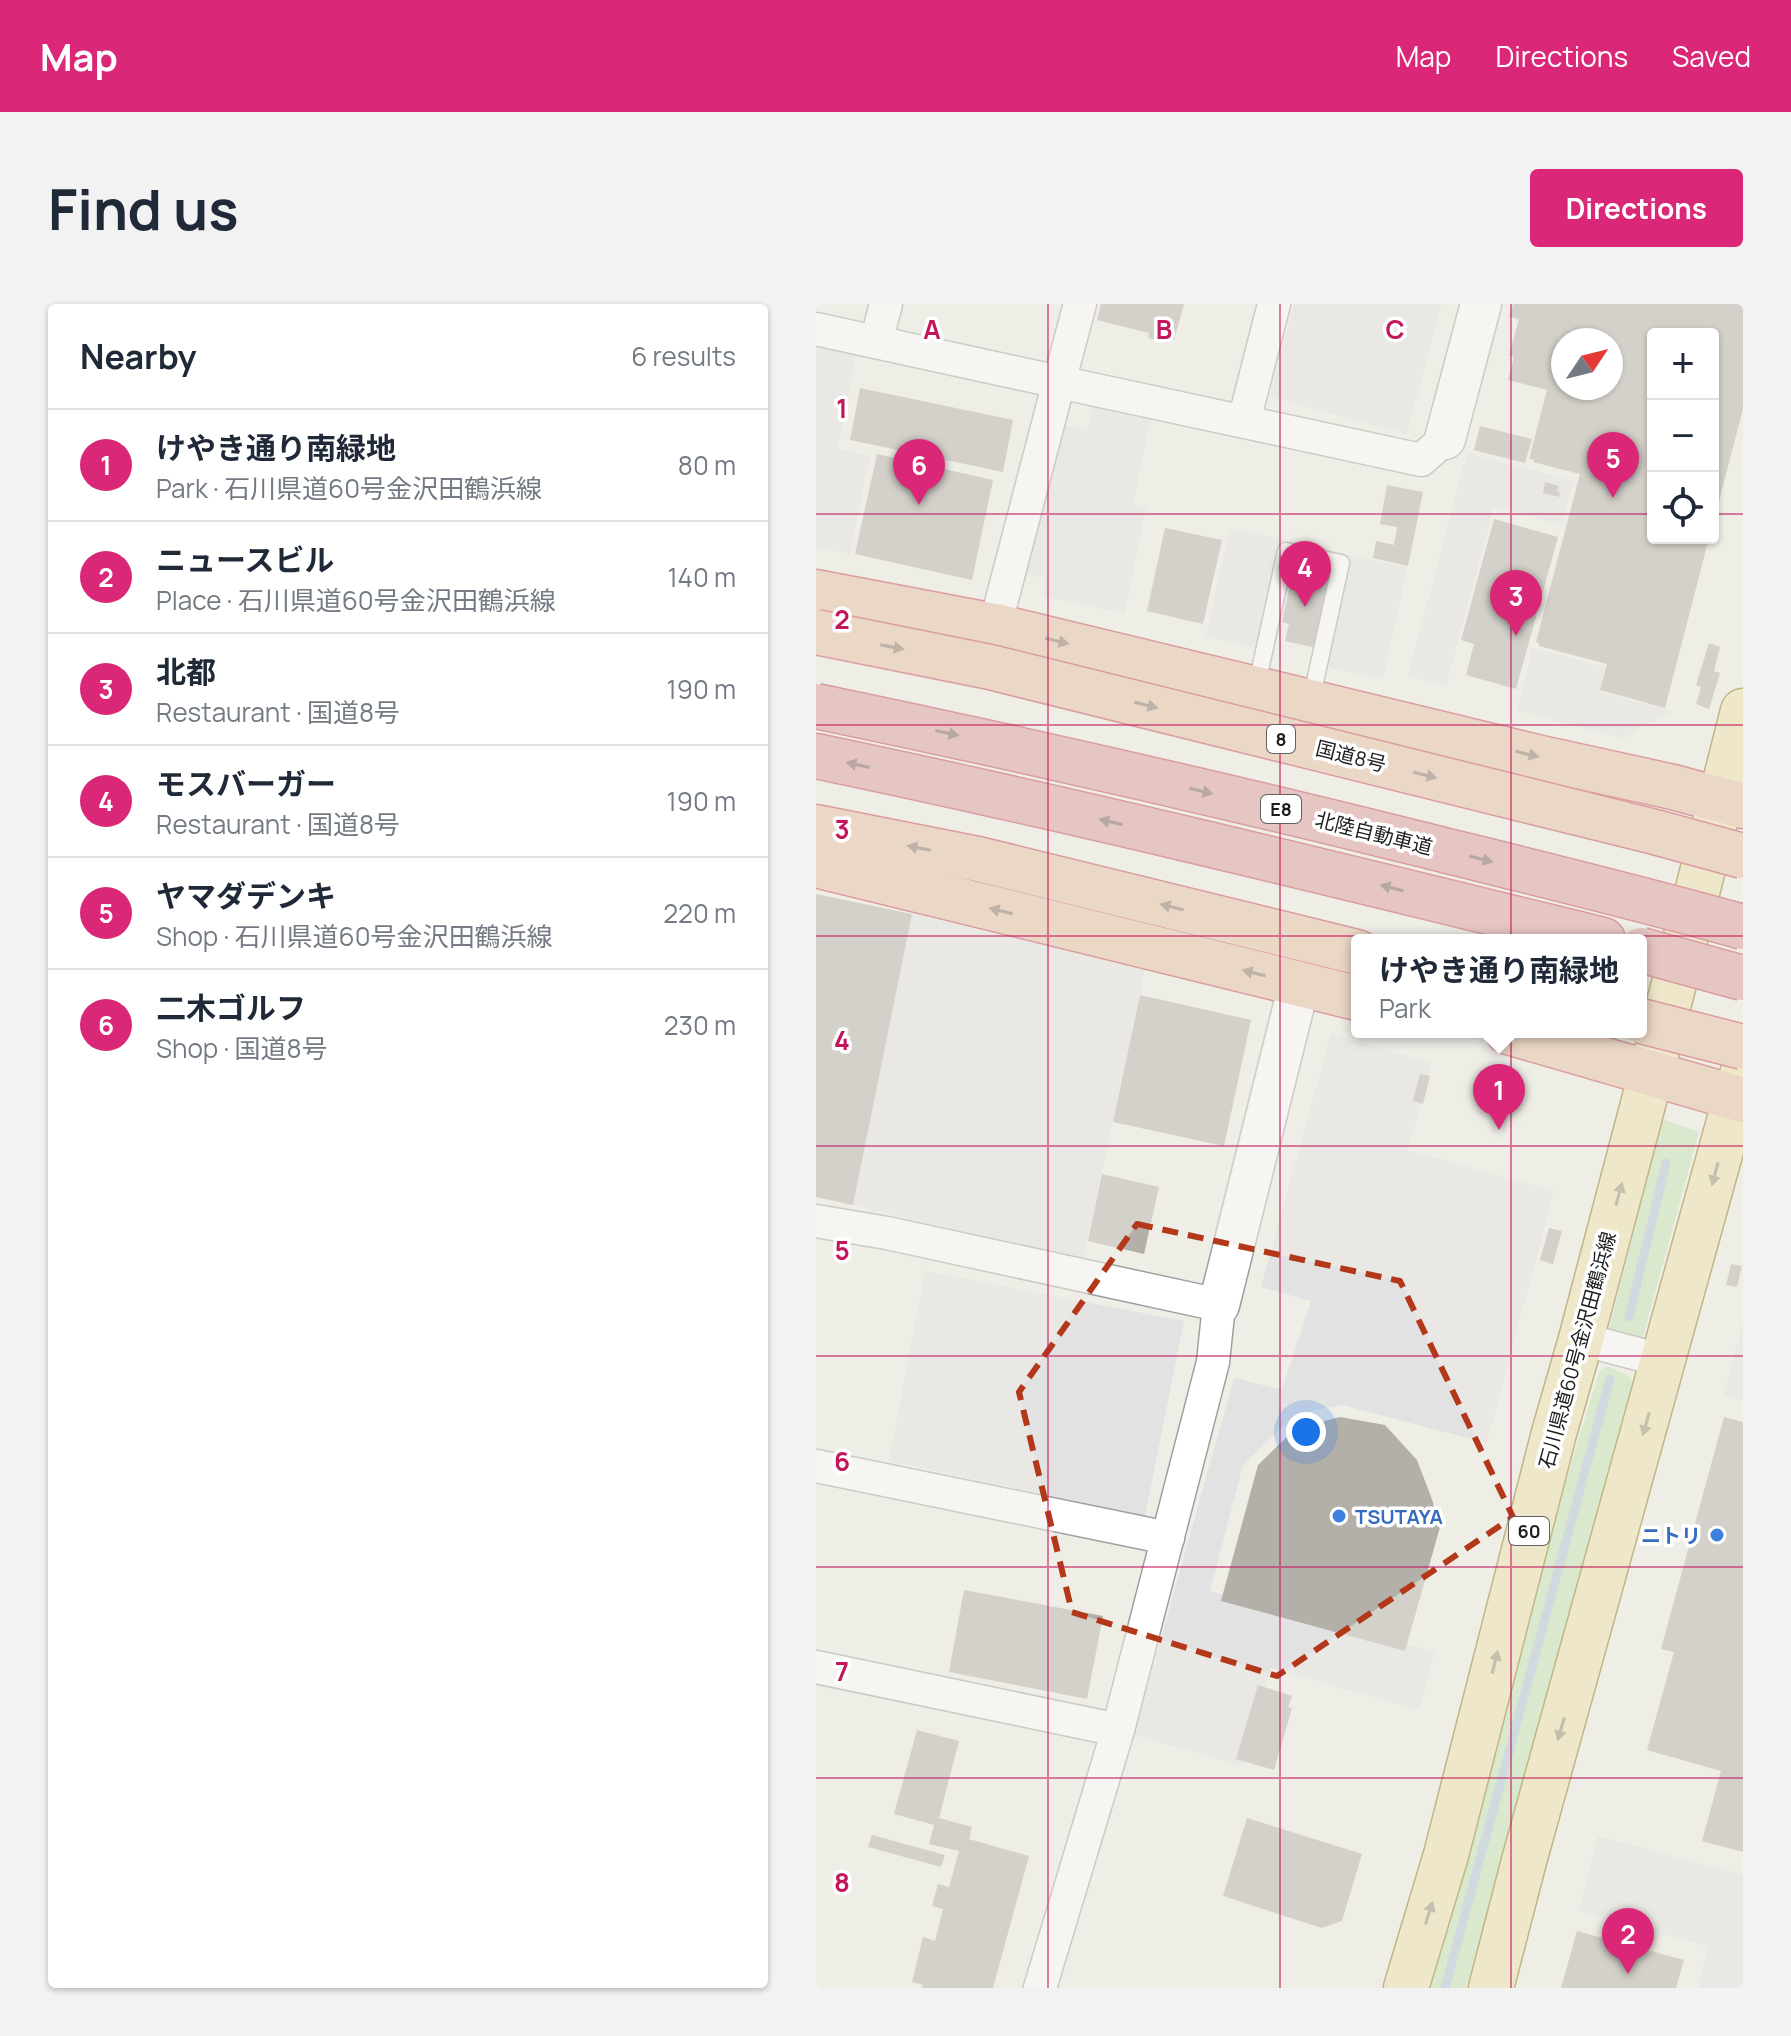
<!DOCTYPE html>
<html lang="en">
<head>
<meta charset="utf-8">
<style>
	:root { --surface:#fff; --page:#f2f2f3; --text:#1f2937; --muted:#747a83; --line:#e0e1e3; --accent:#db2777 }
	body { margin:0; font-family:Manrope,"Noto Sans JP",sans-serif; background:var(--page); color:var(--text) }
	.controls { position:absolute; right:24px; top:24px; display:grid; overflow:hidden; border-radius:8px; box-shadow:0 2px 6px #0004 }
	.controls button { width:72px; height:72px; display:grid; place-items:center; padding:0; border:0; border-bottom:2px solid var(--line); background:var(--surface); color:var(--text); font:40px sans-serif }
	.compass { position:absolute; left:735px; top:24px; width:72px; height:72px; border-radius:50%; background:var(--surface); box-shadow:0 2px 6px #0004; rotate:55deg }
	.you { position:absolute; left:490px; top:1128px; width:28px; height:28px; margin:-20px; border:6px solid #fff; border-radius:50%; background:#1a73e8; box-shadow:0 0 0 12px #1a73e833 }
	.badge { display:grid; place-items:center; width:52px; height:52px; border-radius:50%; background:var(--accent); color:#fff; font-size:26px; font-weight:700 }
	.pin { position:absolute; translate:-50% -66px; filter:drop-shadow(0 2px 4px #0008) }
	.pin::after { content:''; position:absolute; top:42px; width:28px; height:24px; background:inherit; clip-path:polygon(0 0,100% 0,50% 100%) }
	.popup { position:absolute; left:535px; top:630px; width:296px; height:104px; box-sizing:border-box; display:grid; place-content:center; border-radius:8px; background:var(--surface); filter:drop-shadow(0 2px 6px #0005); font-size:26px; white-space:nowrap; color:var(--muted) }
	.popup b { font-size:30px; color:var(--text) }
	.popup::after { content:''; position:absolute; left:50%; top:100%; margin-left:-16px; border:16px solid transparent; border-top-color:var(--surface) }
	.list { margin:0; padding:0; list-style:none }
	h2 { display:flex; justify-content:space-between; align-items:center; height:104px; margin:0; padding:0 32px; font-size:34px }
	h2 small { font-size:26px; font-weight:400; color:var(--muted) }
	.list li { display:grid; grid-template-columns:52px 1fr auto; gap:24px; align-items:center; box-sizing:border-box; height:112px; padding:0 32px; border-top:2px solid var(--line) }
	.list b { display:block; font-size:30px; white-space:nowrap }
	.list p { margin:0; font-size:26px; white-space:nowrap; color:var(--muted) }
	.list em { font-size:26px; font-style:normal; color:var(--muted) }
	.icon { flex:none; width:44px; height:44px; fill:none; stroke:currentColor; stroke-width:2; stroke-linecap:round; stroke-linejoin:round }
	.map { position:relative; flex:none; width:927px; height:1684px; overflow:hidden; border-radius:8px }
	header { display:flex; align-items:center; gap:48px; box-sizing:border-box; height:112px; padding:0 40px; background:var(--accent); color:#fff }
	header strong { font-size:38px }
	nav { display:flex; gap:44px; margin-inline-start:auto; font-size:28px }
	.intro { display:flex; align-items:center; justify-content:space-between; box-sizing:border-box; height:192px; padding:0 48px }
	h1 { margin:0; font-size:56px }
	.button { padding:20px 36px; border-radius:8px; background:var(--accent); color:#fff; font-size:28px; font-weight:700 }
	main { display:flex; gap:48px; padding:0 48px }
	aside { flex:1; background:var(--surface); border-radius:8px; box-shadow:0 2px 6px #0004 }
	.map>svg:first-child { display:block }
	.grass { fill:#c0e2b2 }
	.parking { fill:#e2e2e2 }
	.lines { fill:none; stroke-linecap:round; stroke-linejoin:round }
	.stream { stroke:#acc4d6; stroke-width:9 }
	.building { fill:#b3afa9; fill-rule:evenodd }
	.service-casing { stroke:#9f9f9f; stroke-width:19 }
	.minor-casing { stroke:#9f9f9f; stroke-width:35 }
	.tertiary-casing { stroke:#9f9f9f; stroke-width:43 }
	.primary-casing { stroke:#867613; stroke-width:47 }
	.trunk-casing { stroke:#c43b4f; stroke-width:47 }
	.motorway-casing { stroke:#c43b4f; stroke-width:47 }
	.service { stroke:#fff; stroke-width:16 }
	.minor { stroke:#fff; stroke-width:32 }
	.tertiary { stroke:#fff; stroke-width:40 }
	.primary { stroke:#f0dfa9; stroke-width:44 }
	.trunk { stroke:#e6bca0; stroke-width:44 }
	.motorway { stroke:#db9897; stroke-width:44 }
	.trunk-bridge-casing { stroke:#c43b4f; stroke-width:47; stroke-linecap:butt }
	.motorway-bridge-casing { stroke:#c43b4f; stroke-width:47; stroke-linecap:butt }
	.trunk-bridge { stroke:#e6bca0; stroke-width:44 }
	.motorway-bridge { stroke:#db9897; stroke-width:44 }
	.oneway { fill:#826d5f }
	.oneway2 { fill:#735554 }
	.oneway3 { fill:#92886a }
	.marked { fill:none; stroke:#b33819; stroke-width:6; stroke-dasharray:16 10; stroke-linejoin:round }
	.grid { fill:none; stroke:#c2185b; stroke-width:2; stroke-opacity:0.55 }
	.shop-dot { fill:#3f7fe0; stroke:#fff; stroke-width:3 }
	.labels { text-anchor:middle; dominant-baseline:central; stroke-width:7; stroke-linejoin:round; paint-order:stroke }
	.shield { fill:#fff; stroke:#626262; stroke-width:2 }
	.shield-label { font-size:18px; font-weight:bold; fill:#1e1e1e }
	.street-label { font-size:20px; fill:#1e1e1e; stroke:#fff }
	.shop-label { font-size:20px; font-weight:bold; fill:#366cbe; stroke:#fff; text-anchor:start }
	.grid-label { font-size:26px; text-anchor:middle; font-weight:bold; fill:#c2185b; stroke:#fff; stroke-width:7; stroke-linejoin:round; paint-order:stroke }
</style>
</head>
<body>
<header>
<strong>Map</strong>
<nav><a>Map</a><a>Directions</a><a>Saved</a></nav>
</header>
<div class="intro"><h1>Find us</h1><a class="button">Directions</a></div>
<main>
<aside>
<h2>Nearby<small>6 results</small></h2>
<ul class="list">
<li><span class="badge">1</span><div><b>けやき通り南緑地</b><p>Park · 石川県道60号金沢田鶴浜線</p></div><em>80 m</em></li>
<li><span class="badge">2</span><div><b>ニュースビル</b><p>Place · 石川県道60号金沢田鶴浜線</p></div><em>140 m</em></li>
<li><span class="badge">3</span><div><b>北都</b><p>Restaurant · 国道8号</p></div><em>190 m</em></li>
<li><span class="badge">4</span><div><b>モスバーガー</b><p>Restaurant · 国道8号</p></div><em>190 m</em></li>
<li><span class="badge">5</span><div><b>ヤマダデンキ</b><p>Shop · 石川県道60号金沢田鶴浜線</p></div><em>220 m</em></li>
<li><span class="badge">6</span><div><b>二木ゴルフ</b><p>Shop · 国道8号</p></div><em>230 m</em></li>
</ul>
</aside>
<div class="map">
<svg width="927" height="1684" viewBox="0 0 927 1684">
	<rect width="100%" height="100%" fill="#eeede6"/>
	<g class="grass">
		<path d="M846,815l37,13 -57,208 -34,-6z"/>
		<path d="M791,1062l24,11 2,9 -167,602h-46l124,-457 20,-44 35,-114z"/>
	</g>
	<g class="parking">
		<path d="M478,0h147l-34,130 -137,-37z"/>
		<path d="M0,43l40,8 -18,94 32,7 -20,98 -34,-7z"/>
		<path d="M278,101l57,11 -18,89 13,3 -21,105 -82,-17 3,-18 -23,-4 41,-149 22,5z"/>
		<path d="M651,149l106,28 -11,44 -68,-18 -48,179 -38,-10z"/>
		<path d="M414,224l177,40 -24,111 -69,-15 21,-97 -59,-14 -20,95 -50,-12z"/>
		<path d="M716,344l73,19 -6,25 74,19 -50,27 -106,-27z"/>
		<path d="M96,610l233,56 -62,291 -230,-56z"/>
		<path d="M515,730l101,29 -24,87 146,41 -67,252 -145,-38 -46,9 -53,51 -33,126 225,61 -16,58 -148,-42 -28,98 -109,-31 100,-357 48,12 29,-89 -50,-14z"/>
		<path d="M109,967l259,50 -39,195 -256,-55z"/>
		<path d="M927,1020v76l-20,-5z"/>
		<path d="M782,1532l145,39v113h-45l10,-42 -129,-35z"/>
	</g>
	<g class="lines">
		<g class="stream">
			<path d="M813,1013l37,-154"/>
			<path d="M629,1684l165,-609"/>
		</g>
	</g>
	<g class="building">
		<path d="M285,0h83l-10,36 -5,-2 -1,5 -20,-5 1,-5 -52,-13z"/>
		<path d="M697,0h230v105l-29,111 -1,-186h-60v204h56l-44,170 -65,-18 7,-26 -68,-18v-3l-3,-1 44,-168 -47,-12 1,-2 -5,-1 18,-69 -39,-10 6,-23 -5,-1 10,-37 -10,-2zM747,36h48v48h-48z"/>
		<path d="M44,84l153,32 -10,52 -153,-32z"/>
		<path d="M664,122l52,13 -7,24 -51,-13z"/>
		<path d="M61,150l116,26 -21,100 -117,-26z"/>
		<path d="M729,178l14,4 -2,6h3l-1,5 -16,-4z"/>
		<path d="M571,181l36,7 -15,74 -35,-8 3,-17 18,4 3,-18 -17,-3z"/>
		<path d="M678,215l64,18 -42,152 -50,-14 8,-31 -13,-4z"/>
		<path d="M349,224l57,12 -19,84 -56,-13z"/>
		<path d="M494,248l14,2 -3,14 11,2 -16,78 -31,-7 4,-17 -7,-2 9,-42 7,2 4,-19 5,2z"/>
		<path d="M893,339l11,4 -6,24 6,2 -11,36 -13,-5 5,-17 -5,-2z"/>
		<path d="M0,590l96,20 -59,291 -37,-8z"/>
		<path d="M324,691l111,25 -27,126 -111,-24z"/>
		<path d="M604,770l10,2 -7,28 -10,-3z"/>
		<path d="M286,870l57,13 -15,67 -56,-13z"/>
		<path d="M733,924l13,3 -9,33 -13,-4z"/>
		<path d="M915,960l11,2 -5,21 -11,-2z"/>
		<path d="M524,1113l45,8 32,35 16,42 2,16 7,2 -37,131 -184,-50 37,-136 37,-36z"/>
		<path d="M908,1113l19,5v430l-41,-11 19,-70 -74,-21 27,-98 -13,-3z"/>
		<path d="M148,1286l139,26 -16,83 -138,-27z"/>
		<path d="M442,1381l34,11 -4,11 4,1 -18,62 -38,-11z"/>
		<path d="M101,1426l42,11 -20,77 33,9 -3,12 60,17 -36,132h-71l1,-3 -11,-3 11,-45 12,4 8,-32 -11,-3 6,-22 11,3 10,-36 -30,-7 5,-19 -40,-11z"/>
		<path d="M431,1514l115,36 -20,67 -20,7 -99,-32z"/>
		<path d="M56,1531l73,20 -4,12 -73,-20z"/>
		<path d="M761,1627l107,29 -8,28h-115z"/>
	</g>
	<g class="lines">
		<defs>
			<path id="service" d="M440,384l30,-137 55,12 -30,137"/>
			<g id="minor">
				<path d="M0,25l243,53 21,-78"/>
				<path d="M60,38l10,-38"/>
				<path d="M428,117l30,-117"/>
				<path d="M179,322l64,-244 362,78 24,-21"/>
				<path d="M0,917l71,12 332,72 -6,57 -95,368 -78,258"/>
				<path d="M765,1035l83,22"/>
				<path d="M0,1162l352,72"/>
				<path d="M0,1363l302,63"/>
			</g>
			<g id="tertiary">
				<path d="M629,135l36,-135"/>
				<path d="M403,1001l80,-320"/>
			</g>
			<g id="primary">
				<path d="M590,1684l40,-133 108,-422 27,-94 70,-265 92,-363"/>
				<path d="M675,1684l33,-127 219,-790"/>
			</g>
			<g id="trunk">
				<path d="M0,288l179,34 546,132 132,29 70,19"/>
				<path d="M0,523l162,32 379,93"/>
				<path d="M0,561l541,133"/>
				<path d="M692,728l235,68"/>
			</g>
			<path id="motorway" d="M0,452c264,55 526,120 787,184"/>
		</defs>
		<use href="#service" class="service-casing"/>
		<use href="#minor" class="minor-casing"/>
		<use href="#tertiary" class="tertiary-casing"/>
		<use href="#primary" class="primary-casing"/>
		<use href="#trunk" class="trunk-casing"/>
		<use href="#motorway" class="motorway-casing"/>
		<use href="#service" class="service"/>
		<use href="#minor" class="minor"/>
		<use href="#tertiary" class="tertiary"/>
		<use href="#primary" class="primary"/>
		<use href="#trunk" class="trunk"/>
		<use href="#motorway" class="motorway"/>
		<defs>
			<g id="trunk-bridge">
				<path d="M0,328l174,35 665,165 88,24"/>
				<path d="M825,717l102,26"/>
			</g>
			<g id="motorway-bridge">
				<path d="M0,402c202,42 403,88 604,138 108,27 216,53 323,83"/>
				<path d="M825,646l102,28"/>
			</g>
		</defs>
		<use href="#trunk-bridge" class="trunk-bridge-casing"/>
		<use href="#motorway-bridge" class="motorway-bridge-casing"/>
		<use href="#trunk-bridge" class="trunk-bridge"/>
		<use href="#motorway-bridge" class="motorway-bridge"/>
	</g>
	<defs><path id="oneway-solid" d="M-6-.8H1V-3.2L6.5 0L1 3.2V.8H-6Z" transform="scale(2)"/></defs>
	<g class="oneway">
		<use href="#oneway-solid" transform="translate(241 337) rotate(14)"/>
		<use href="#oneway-solid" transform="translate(76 343) rotate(11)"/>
		<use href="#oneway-solid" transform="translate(330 401) rotate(14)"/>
		<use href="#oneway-solid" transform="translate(711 450) rotate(13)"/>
		<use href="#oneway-solid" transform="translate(609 471) rotate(14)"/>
		<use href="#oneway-solid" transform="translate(103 544) rotate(-169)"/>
		<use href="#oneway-solid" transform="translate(356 603) rotate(-166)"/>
		<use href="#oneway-solid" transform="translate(185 607) rotate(-166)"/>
		<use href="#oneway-solid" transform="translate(438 669) rotate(-166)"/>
	</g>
	<g class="oneway2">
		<use href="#oneway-solid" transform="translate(131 429) rotate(12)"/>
		<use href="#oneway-solid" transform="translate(42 461) rotate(-168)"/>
		<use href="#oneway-solid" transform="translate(385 487) rotate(13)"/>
		<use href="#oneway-solid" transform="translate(295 518) rotate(-167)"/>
		<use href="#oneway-solid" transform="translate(665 555) rotate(14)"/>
		<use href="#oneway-solid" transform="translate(576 584) rotate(-166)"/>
	</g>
	<g class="oneway3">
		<use href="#oneway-solid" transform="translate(899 870) rotate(105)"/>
		<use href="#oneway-solid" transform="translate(803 890) rotate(-75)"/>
		<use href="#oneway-solid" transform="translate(830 1120) rotate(106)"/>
		<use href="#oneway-solid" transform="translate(679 1358) rotate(-76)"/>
		<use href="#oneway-solid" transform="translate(745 1425) rotate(106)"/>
		<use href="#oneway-solid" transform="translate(613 1609) rotate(-73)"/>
	</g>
	<path d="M0 0H927V1684H0ZM321,920l263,57 113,236 -236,159 -205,-64 -53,-220z" fill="#eeede6" fill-opacity=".55" fill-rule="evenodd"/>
	<path class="marked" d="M321,920l263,57 113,236 -236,159 -205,-64 -53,-220z"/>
	<path class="grid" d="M232,0v1684M464,0v1684M695,0v1684M0,210h837M897,210h30M0,421h927M0,632h927M0,842h927M0,1052h927M0,1263h927M0,1474h927"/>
	<g class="shop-dot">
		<circle cx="523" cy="1212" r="8"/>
		<circle cx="901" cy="1231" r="8"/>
	</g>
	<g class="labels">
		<g class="shield">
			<rect x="451" y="421" width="28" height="28" rx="6"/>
			<rect x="445" y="491" width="40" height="28" rx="6"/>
			<rect x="693" y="1213" width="40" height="28" rx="6"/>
		</g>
		<g class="shield-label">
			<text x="465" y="435">8</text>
			<text x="465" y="505">E8</text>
			<text x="713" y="1227">60</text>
		</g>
		<g class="street-label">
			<text transform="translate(535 452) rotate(14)">国道8号</text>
			<text transform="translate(558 529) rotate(14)">北陸自動車道</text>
			<text transform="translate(761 1046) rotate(-75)">石川県道60号金沢田鶴浜線</text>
		</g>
		<g class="shop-label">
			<text x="539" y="1212">TSUTAYA</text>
			<text x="885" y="1231" text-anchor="end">ニトリ</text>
		</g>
	</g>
	<g class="grid-label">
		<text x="116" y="35">A</text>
		<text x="348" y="35">B</text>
		<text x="579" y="35">C</text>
		<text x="26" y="114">1</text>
		<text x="26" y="325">2</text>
		<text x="26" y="535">3</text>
		<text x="26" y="746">4</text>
		<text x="26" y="956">5</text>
		<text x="26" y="1167">6</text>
		<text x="26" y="1377">7</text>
		<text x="26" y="1588">8</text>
	</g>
</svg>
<div class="controls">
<button>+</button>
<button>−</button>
<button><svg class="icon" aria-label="locate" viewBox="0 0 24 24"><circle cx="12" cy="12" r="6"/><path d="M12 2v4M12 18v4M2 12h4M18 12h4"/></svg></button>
</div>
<svg class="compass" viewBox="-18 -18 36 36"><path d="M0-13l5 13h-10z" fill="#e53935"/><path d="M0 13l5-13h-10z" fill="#747a83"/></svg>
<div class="you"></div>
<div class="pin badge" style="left:683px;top:826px">1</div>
<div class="popup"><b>けやき通り南緑地</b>Park</div>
<div class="pin badge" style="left:812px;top:1670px">2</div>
<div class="pin badge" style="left:700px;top:332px">3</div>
<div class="pin badge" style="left:489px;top:303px">4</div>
<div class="pin badge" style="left:797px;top:194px">5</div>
<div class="pin badge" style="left:103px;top:201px">6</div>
</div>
</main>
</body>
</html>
